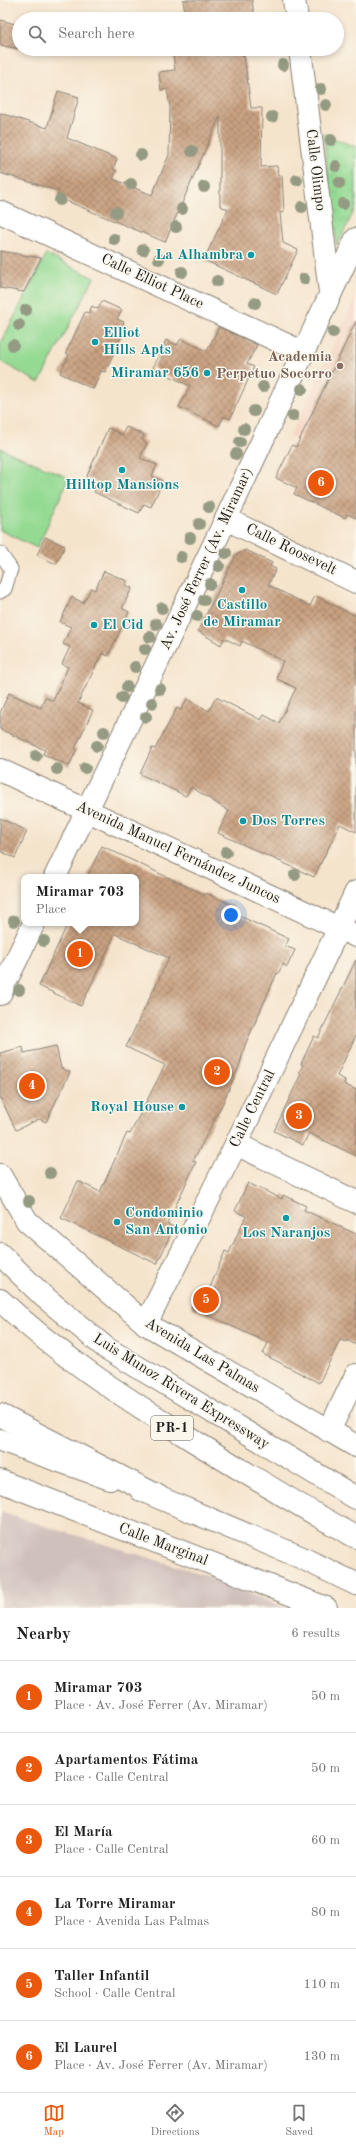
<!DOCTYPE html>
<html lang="en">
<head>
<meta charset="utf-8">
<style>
	:root { --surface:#fff; --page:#f2f2f2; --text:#222; --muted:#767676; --line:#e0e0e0; --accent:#ea580c }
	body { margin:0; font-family:"Old Standard TT",serif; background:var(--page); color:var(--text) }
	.you { position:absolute; left:231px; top:915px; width:14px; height:14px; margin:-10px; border:3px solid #fff; border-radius:50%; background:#1a73e8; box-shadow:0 0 0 6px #1a73e833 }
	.badge { display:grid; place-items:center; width:26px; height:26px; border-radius:50%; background:var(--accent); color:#fff; font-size:13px; font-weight:700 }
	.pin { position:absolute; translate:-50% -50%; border:2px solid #fff; box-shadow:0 1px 4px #0006 }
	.popup { position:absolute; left:21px; top:874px; width:118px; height:52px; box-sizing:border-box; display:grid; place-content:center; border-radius:8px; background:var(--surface); filter:drop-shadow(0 1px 3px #0005); font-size:13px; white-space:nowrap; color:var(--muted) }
	.popup b { font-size:15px; color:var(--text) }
	.popup::after { content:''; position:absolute; left:50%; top:100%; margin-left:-8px; border:8px solid transparent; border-top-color:var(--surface) }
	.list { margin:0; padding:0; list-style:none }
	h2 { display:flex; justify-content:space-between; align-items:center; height:52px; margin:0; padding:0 16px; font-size:17px }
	h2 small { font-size:13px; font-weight:400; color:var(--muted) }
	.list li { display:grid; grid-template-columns:26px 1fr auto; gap:12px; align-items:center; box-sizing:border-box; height:72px; padding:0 16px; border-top:1px solid var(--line) }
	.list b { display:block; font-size:15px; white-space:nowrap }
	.list p { margin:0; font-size:13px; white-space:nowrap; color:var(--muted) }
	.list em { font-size:13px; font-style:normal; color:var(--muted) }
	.icon { flex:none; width:22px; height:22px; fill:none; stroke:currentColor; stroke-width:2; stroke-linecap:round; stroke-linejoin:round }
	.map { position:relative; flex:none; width:356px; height:1608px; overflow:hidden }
	.search { position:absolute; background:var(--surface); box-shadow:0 2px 6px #0003; left:12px; right:12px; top:12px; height:44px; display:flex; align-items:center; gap:10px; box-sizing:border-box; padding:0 14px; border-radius:22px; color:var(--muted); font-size:15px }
	.sheet { height:484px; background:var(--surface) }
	nav { display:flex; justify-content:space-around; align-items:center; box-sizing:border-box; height:56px; border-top:1px solid var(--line); background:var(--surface); font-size:11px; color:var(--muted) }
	nav a { display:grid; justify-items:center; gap:2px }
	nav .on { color:var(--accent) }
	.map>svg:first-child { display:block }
	.built { fill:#f4d3c0 }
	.industrial { fill:#d0c0bc }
	.green { fill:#94da93; stroke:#587b58 }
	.park { fill:url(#park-crowns); stroke:#587b58 }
	.building { fill:url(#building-cross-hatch) }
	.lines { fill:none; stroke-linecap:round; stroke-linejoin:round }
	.service-casing { stroke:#888074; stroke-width:15 }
	.minor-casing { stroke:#888074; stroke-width:24 }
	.tertiary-casing { stroke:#888074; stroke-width:24 }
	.secondary-casing { stroke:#888074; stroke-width:24 }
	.motorway-casing { stroke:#888074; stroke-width:24 }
	.service { stroke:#fff; stroke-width:13 }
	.minor { stroke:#fff; stroke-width:22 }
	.tertiary { stroke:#fff; stroke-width:22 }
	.secondary { stroke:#fff; stroke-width:22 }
	.motorway { stroke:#fff; stroke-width:22 }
	.tree { fill:#959a82 }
	.culture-dot { fill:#0f9aa8; stroke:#fbf7ec; stroke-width:1.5 }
	.education-dot { fill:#8d6e63; stroke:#fbf7ec; stroke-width:1.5 }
	.labels { text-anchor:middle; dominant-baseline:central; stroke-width:3; stroke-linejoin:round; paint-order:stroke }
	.shield { fill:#fbf7ec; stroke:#5f5e5a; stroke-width:1 }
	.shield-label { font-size:14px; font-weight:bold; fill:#1c1c1c }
	.street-label { font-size:15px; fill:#1c1c1c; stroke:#fbf7ec }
	.culture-label { font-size:15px; font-weight:bold; fill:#0d838f; stroke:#fbf7ec; text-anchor:start }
	.education-label { font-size:15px; font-weight:bold; fill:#785e54; stroke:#fbf7ec; text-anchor:end }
</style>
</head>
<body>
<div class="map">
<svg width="356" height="1608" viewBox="0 0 356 1608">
	<defs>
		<pattern id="park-crowns" width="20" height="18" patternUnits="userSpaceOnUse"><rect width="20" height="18" fill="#94da93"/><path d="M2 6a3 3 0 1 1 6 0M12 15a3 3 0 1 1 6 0" fill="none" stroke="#7fba7e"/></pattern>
		<pattern id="building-cross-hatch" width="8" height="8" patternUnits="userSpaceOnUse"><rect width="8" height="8" fill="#c9a181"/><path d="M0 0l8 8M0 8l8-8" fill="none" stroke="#a28269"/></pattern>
	</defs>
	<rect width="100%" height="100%" fill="#fbf7ec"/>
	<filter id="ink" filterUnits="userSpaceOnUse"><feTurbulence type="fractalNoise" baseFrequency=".025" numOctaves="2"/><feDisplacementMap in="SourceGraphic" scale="8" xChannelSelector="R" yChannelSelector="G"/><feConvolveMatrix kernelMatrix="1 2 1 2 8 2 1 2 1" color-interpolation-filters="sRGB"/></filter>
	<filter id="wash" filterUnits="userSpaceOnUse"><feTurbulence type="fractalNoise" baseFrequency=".012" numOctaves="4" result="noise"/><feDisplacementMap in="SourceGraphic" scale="16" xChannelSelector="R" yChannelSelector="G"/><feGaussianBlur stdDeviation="0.9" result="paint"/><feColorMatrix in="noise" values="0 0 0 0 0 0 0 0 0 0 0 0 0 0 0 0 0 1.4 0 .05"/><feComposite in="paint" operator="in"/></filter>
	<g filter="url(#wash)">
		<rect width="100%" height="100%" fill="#f5e4cc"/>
		<path class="built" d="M356,297v171l-66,-32z"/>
		<path class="industrial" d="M0,1512l212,65 74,31h-286z"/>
		<g class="green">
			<path d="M46,254l48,24 -55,105 -39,-22v-16z"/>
			<path d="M0,448l69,30 -32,70 -37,-18z"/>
		</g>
		<path class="park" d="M323,134l33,13v60l-19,39z"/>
		<g id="blocks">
			<g class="building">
				<path d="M183,0h69l2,17 -68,2z"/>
				<path d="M0,20l19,5v24l-19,-4z"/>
				<path d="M215,49h26l1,7 2,-1 7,53h11l-1,59 16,-1 1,10 4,-1 2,37 -4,1 3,30 15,7 -21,44 -73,-34 24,-51 -8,-3v-90l-55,126 -108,-45 2,-6 -59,-18v-60l47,15 11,-37 21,6 -12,41 50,21 -4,10 4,2 -4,8 39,16 17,-40 1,-48 -3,-18 -6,1 -2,-18 16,-2 -2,-16z"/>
				<path d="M0,251l41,7 -17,34 -24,-4z"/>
				<path d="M102,301l20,9 -5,9 7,3 -3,7 3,2 -19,41 -4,-1 -8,18 -33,-16 9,-18 -3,-2 19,-41 4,1 3,-7 6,3z"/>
				<path d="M356,321v197l-9,-4 -2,4 -51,-24 3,-6 -21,-10 16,-33 4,2z"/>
				<path d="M219,327l38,18 -10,19 7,3 -24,52 -6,-3 -5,10 -40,-19 11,-21 -37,-18 13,-28 11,5 4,-6 26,12z"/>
				<path d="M126,427l18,8 -2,5 5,3 -7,15 17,7 -5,11 11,5 -12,26 -7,-3 -5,9 -45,-21 4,-9 -12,-5 22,-50 14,7z"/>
				<path d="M45,537l20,9 -9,18 -19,-9z"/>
				<path d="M246,550l26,13 -2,3 6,3 -8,16 42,21 5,-10 41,20v216l-16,-8 -26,53 -96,-44 11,-22 -38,-24 -5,9 -46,-22 12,-26 3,1 22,-41 4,2 6,-11 22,12 7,-14 45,23 3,-5 15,8 17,-35 -19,-9 1,-3 -1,-1 6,-14 -41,-20 -2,5 -16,-8 -3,7 -23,-14 38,-76z"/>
				<path d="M104,571l23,10 -2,4 7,3 -10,20 7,4 -21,44 -6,-3 -24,50 15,7 -18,38 2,1 -8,17 -26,-12 2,-4 -45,-21v-16l9,-20 32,15 4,-11 8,4 15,-34 -6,-3 8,-17 -7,-3 8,-17 -11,-5 12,-25 11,6 8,-15 4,2z"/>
				<path d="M0,818l27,13 -12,27 -15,-7z"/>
				<path d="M102,846l103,49 1,-2 28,13 -3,6 58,27 -4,7 10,4 -8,17 -4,-3 -5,10 -1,-1 -32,72 -5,19 -18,41 -29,56 3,1 -29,62 7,3 -17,37 -96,-46 17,-37 22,11 27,-59 3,1 35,-69 -39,-18 43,-89 -54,-24 -34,72 -42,-20 29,-63h68v-46h-49z"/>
				<path d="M356,960v75l-19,41 8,4 -1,4 12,6v66l-47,-23 -6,12 -29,-14 27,-57 -2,-1 4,-8 -2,-1 13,-28 4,2z"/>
				<path d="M56,1046l5,22 9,4 -24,50 -7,-3 -23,11 -16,-33v-44l23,-6 1,6z"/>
				<path d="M248,1183l34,16 1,-4 23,11 -2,4 52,24v111l-9,-5 -1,2 -6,-2 -21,43 -56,-29 5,-11 -77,-36 10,-20 8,3 16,-39 4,2 17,-37 -11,-5z"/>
			</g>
		</g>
	</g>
	<g filter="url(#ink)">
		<use href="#blocks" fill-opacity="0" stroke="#888074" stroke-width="1"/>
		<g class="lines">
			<defs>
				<path id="service" d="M0,553l11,16 -6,20 -5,3"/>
				<g id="minor">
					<path d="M294,0l3,19"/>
					<path d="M300,49l30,243"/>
					<path d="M0,212l304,141"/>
					<path d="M226,519l130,63"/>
					<path d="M87,810l139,-291 130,-280"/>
					<path d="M236,1144l120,58"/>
					<path d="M146,1324l90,-180 120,-252"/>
					<path d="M329,1431l27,-56"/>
					<path d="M0,1440l110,39"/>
					<path d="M0,1481l326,127"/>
					<path d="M141,1490l159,67 56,27"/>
				</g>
				<g id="tertiary">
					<path d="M55,877l32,-67"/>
					<path d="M0,994l34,-71"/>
					<path d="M0,1175l27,46 119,103 210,122"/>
				</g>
				<g id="secondary">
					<path d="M0,770l356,166"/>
					<path d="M0,1415l158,81"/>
				</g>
				<g id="motorway">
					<path d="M0,1254l42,41 64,53 250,150"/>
					<path d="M0,1300c57,54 122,96 189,138 55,34 110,68 167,99"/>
				</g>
			</defs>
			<use href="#service" class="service-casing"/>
			<use href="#minor" class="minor-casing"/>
			<use href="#tertiary" class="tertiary-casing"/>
			<use href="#secondary" class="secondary-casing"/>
			<use href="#motorway" class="motorway-casing"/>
			<use href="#service" class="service"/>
			<use href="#minor" class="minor"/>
			<use href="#tertiary" class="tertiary"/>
			<use href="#secondary" class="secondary"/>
			<use href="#motorway" class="motorway"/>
		</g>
		<g class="tree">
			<circle cx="283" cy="65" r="6"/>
			<circle cx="321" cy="89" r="6"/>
			<circle cx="326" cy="105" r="6"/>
			<circle cx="272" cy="117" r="6"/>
			<circle cx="331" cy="140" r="6"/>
			<circle cx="192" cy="151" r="6"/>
			<circle cx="141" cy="155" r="6"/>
			<circle cx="336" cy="166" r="6"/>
			<circle cx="297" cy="180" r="6"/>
			<circle cx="339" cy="183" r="6"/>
			<circle cx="131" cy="184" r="6"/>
			<circle cx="204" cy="187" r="6"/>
			<circle cx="60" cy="200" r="6"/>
			<circle cx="343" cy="204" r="6"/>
			<circle cx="302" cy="207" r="6"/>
			<circle cx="182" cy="209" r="6"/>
			<circle cx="116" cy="212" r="6"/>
			<circle cx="176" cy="227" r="6"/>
			<circle cx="114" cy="239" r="6"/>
			<circle cx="143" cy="250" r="6"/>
			<circle cx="159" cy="259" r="6"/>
			<circle cx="182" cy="272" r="6"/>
			<circle cx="304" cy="279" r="6"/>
			<circle cx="217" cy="281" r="6"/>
			<circle cx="255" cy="303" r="6"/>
			<circle cx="26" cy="310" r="6"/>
			<circle cx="19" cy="325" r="6"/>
			<circle cx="333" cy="332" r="6"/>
			<circle cx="13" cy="345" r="6"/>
			<circle cx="263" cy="387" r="6"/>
			<circle cx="302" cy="389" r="6"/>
			<circle cx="254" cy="411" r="6"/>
			<circle cx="293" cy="416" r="6"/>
			<circle cx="244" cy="429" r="6"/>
			<circle cx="240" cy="442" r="6"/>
			<circle cx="236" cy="454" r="6"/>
			<circle cx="209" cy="507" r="6"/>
			<circle cx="199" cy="524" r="6"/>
			<circle cx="190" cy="538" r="6"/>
			<circle cx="226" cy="553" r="6"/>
			<circle cx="181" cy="557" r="6"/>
			<circle cx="219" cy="566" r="6"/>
			<circle cx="210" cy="584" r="6"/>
			<circle cx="204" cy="600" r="6"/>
			<circle cx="162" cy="608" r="6"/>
			<circle cx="197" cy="616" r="6"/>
			<circle cx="156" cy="624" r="6"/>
			<circle cx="150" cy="637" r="6"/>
			<circle cx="145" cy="649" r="6"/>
			<circle cx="135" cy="667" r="6"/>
			<circle cx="127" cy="687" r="6"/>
			<circle cx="160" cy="689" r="6"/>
			<circle cx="122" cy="698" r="6"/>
			<circle cx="152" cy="703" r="6"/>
			<circle cx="146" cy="717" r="6"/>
			<circle cx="104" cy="732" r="6"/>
			<circle cx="97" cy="746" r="6"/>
			<circle cx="36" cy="756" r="6"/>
			<circle cx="85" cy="768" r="6"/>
			<circle cx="57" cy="769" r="6"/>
			<circle cx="226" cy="852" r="6"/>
			<circle cx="295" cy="875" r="6"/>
			<circle cx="14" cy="921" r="6"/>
			<circle cx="44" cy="941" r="6"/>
			<circle cx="19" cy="990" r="6"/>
			<circle cx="50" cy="1173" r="6"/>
			<circle cx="29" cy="1201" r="6"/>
		</g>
	</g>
	<g class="culture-dot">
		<circle cx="251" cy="255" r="4"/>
		<circle cx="95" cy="342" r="4"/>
		<circle cx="207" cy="373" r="4"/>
		<circle cx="122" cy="470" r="4"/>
		<circle cx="242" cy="590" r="4"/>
		<circle cx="94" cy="625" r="4"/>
		<circle cx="243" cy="821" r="4"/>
		<circle cx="182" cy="1107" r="4"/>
		<circle cx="286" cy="1218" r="4"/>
		<circle cx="117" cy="1222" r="4"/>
	</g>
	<circle class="education-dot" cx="340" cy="366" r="4"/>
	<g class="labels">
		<rect class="shield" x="151" y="1416" width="42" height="24" rx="3"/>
		<g class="shield-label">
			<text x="172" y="1428">PR-1</text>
		</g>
		<g class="street-label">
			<text transform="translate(315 170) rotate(83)">Calle Olimpo</text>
			<text transform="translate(152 282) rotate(25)">Calle Elliot Place</text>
			<text transform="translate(291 550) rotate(26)">Calle Roosevelt</text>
			<text transform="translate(207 559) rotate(-65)">Av. José Ferrer (Av. Miramar)</text>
			<text transform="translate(178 853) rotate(25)">Avenida Manuel Fernández Juncos</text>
			<text transform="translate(253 1109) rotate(-64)">Calle Central</text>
			<text transform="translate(202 1356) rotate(31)">Avenida Las Palmas</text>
			<text transform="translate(181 1392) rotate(32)">Luis Munoz Rivera Expressway</text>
			<text transform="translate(163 1545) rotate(21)">Calle Marginal</text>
		</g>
		<g class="culture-label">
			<text x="243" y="255" text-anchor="end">La Alhambra</text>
			<text x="103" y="333">Elliot<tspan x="103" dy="17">Hills Apts</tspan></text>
			<text x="199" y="373" text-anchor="end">Miramar 656</text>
			<text x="122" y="485" text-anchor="middle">Hilltop Mansions</text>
			<text x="242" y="605" text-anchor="middle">Castillo<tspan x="242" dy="17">de Miramar</tspan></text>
			<text x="102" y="625">El Cid</text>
			<text x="251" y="821">Dos Torres</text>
			<text x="174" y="1107" text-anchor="end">Royal House</text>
			<text x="125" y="1213">Condominio<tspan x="125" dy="17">San Antonio</tspan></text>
			<text x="286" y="1233" text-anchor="middle">Los Naranjos</text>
		</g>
		<g class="education-label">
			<text x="332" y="357">Academia<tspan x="332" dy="17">Perpetuo Socorro</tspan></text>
		</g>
	</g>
</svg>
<div class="you"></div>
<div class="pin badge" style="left:80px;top:954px">1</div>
<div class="popup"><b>Miramar 703</b>Place</div>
<div class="pin badge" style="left:217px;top:1072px">2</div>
<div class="pin badge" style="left:299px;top:1116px">3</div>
<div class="pin badge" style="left:32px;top:1086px">4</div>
<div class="pin badge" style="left:206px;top:1300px">5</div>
<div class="pin badge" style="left:321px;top:483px">6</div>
<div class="search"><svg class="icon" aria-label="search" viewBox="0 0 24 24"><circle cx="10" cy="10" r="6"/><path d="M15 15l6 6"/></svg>Search here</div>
</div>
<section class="sheet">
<h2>Nearby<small>6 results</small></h2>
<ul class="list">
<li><span class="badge">1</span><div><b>Miramar 703</b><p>Place · Av. José Ferrer (Av. Miramar)</p></div><em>50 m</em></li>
<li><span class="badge">2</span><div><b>Apartamentos Fátima</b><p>Place · Calle Central</p></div><em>50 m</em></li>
<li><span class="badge">3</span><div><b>El María</b><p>Place · Calle Central</p></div><em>60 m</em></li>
<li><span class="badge">4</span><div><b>La Torre Miramar</b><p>Place · Avenida Las Palmas</p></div><em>80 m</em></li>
<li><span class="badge">5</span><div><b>Taller Infantil</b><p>School · Calle Central</p></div><em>110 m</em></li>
<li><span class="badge">6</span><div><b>El Laurel</b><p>Place · Av. José Ferrer (Av. Miramar)</p></div><em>130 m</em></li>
</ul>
</section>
<nav>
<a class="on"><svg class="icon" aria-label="map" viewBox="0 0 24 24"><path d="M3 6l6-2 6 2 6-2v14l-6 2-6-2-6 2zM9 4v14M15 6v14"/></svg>Map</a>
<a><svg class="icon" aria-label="directions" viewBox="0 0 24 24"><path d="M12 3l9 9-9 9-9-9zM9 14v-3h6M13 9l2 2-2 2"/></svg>Directions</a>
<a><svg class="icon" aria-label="saved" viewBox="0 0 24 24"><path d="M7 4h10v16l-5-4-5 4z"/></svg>Saved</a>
</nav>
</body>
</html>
